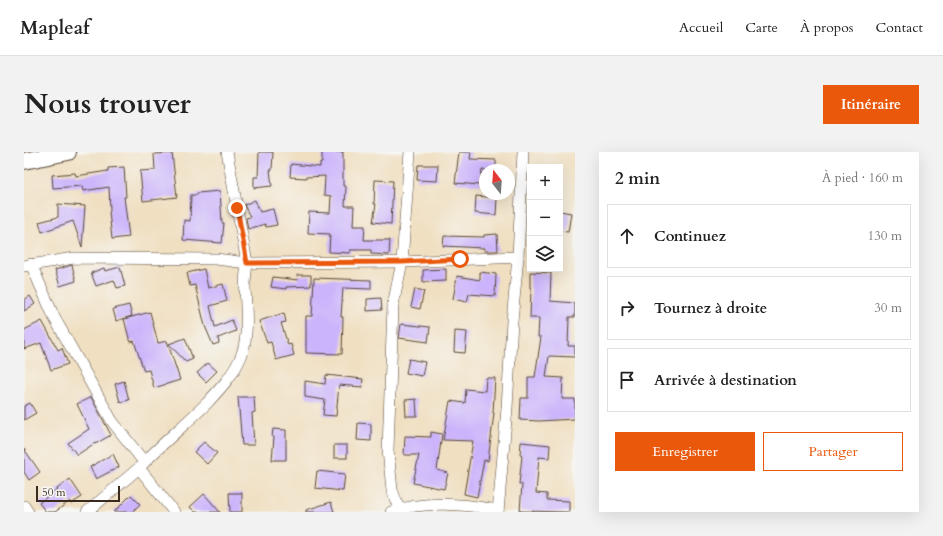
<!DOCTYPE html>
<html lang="fr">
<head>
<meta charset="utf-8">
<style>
	:root { --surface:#fff; --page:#f2f2f2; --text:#222; --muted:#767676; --line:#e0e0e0; --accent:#ea580c }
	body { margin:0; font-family:Cardo,serif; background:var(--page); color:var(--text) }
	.controls { position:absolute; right:12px; top:12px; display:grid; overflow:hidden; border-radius:0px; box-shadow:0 4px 16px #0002 }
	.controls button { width:36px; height:36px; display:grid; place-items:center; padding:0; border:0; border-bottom:1px solid var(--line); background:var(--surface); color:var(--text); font:20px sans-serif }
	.compass { position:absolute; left:455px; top:12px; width:36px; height:36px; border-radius:50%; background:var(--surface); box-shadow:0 4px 16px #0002; rotate:343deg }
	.scale { position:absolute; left:12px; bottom:10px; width:84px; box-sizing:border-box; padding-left:4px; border:2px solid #3b2a1e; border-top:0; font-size:11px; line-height:14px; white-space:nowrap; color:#3b2a1e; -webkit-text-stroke:3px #f6f6f2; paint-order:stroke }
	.stop { position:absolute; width:12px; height:12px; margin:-9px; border:3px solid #ea580c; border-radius:50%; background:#fff }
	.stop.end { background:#ea580c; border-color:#fff; box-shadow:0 1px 4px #0008 }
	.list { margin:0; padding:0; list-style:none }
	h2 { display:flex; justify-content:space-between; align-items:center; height:52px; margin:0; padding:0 16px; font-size:17px }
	h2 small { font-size:13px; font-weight:400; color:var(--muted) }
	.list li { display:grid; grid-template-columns:26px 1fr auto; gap:12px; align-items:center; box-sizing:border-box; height:64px; margin:0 8px 8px; padding:0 8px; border:1px solid var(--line); border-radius:0px }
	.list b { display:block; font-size:15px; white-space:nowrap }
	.list em { font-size:13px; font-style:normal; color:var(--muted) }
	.actions { display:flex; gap:8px; padding:12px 16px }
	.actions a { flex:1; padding:9px 0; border:1px solid var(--accent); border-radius:0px; text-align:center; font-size:14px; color:var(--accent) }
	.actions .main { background:var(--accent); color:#fff }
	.icon { flex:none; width:22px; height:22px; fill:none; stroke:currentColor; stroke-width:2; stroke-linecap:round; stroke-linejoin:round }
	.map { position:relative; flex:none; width:551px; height:360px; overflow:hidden; border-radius:0px }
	header { display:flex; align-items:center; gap:24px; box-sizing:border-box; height:56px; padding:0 20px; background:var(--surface); border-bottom:1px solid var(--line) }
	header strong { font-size:19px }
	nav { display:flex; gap:22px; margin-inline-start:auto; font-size:14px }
	.intro { display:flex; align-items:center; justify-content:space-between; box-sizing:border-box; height:96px; padding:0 24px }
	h1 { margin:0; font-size:28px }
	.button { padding:10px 18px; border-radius:0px; background:var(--accent); color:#fff; font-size:14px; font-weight:700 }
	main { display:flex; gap:24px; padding:0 24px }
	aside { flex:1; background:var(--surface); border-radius:0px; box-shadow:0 4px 16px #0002 }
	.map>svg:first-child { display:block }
	.building { fill:#cbb4fb }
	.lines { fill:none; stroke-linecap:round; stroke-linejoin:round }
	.street-casing { stroke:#564536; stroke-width:12 }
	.secondary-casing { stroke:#564536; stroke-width:18 }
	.street { stroke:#fff; stroke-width:11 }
	.secondary { stroke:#fff; stroke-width:16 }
	.route { stroke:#ea580c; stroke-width:5 }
</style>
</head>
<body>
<header>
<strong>Mapleaf</strong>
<nav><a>Accueil</a><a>Carte</a><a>À propos</a><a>Contact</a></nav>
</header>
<div class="intro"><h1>Nous trouver</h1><a class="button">Itinéraire</a></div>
<main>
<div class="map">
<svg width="551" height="360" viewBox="0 0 551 360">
	<rect width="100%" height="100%" fill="#f6f6f2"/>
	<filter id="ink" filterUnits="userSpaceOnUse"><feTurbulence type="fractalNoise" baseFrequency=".025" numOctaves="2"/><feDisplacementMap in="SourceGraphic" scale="8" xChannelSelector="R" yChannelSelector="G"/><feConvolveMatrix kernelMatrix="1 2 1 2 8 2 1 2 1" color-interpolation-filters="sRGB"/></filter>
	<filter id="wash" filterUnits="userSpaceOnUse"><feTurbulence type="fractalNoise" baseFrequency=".012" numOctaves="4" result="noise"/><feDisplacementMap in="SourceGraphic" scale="16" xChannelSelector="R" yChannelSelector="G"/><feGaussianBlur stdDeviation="0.9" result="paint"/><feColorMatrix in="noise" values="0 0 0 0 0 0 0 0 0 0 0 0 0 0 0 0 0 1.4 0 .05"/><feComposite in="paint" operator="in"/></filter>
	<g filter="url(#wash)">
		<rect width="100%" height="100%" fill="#f0dfc1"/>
		<g id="blocks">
			<g class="building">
				<path d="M235,0h14l-1,18h-2l2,16 -18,2v-11h4z"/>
				<path d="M298,0h21v34h3l-1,20h9l-1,20h12l-1,14h26l-1,15 -18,-1v-4h-21v3l-21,-1 1,-18 -22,-1 1,-21 21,1 1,-17 -7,-1 1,-19 -19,1v1l-16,-1 1,-13 29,3v-4h2z"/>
				<path d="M435,0h12l-1,7 26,1v10h-14l-2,15 -25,-2z"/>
				<path d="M148,1l5,44 -34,4 -3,-30 15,-1 -1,-16z"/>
				<path d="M394,13h20l-1,16 -20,-1z"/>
				<path d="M100,15l2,30h-2l5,40 -17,2 -3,-27 1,-1 -1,-24 -26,4 -1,-5 -29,2 -1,-13 23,-2 1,3 32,-5v-3z"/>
				<path d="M351,28l18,1 -2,43 -18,-2 3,-18h-2z"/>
				<path d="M196,39l2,32h2l-2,20 -39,-3 1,-20 6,1 1,-26h6v-2z"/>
				<path d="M452,44l21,2 -1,17 -21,-2z"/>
				<path d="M231,48l5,12 13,-3 4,16 -11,2 -1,-3 -17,5 -2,-11 4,-1 -6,-12z"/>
				<path d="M34,52l27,2 -3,41 -9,-26 -31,11 -3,-10 19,-5z"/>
				<path d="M536,59l11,2 -3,19 -8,-1z"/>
				<path d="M473,82l1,17h-14v-3l-41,-2 1,-10 40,1v-2z"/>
				<path d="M48,113l4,16 -16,5 -5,-16z"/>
				<path d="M96,115l5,19 -8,2 -3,-8 -18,6 -5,-13 13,-5 1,3z"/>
				<path d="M180,117l4,19 15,-4 4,17 -17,5 5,21 17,-7 4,11 -18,7 1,5 -6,2 -8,-19 -10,-41 -5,1 -3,-13z"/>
				<path d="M422,117v12l-23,1v-12z"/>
				<path d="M456,120l16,2 -1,22 -26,-2 -2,8 -14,-3 4,-23 23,4z"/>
				<path d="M506,120l21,1 -1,28 25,2v14h-6l-1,29h7v11l-26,-1 -3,21 17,1 -1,21h13v20l-36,2 -19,-1 1,-22h7v-21h7l6,-40h-3l1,-19h-9l1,-30h-1z"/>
				<path d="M273,123h14v11l-25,1v2l-15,-2 2,-10 25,3z"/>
				<path d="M290,126l57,2v9l-28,-1 -2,29h2l-1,37 -36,-1v-37h6z"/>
				<path d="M391,137l9,2 -4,18 -9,-2z"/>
				<path d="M6,144l5,8 -11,7v-11z"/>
				<path d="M357,146l1,12 -15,1v-12z"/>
				<path d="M105,153l3,11 -16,5 -3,-12z"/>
				<path d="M126,160l8,31 9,-2 13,39 -26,8 -5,-18 -5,1 -10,-30 -4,1 -6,-23z"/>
				<path d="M260,161l2,9 -5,1 7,22 3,-1 3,11 -18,5 -5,-18 -4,1 -8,-22z"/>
				<path d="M18,169l16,29 4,-2 6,16 -17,6 -10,-27 -17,6v-19z"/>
				<path d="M377,172l29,3 -2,15 -29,-4z"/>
				<path d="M431,179l12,1 -2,21 -11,-1z"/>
				<path d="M161,186l8,21 -7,3 -17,-18z"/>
				<path d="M385,207l16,3 -3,14 -16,-3z"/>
				<path d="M184,211l9,8 -11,11 -9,-9z"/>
				<path d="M302,223l37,4 -1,8 -23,-2 -3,31 -13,-1 2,-15 -20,-3v-16l20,3z"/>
				<path d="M462,226h9l-2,35h1l-6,48 -4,-1 -7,37 -13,-3 9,-53 -30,-1 7,-39 15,2 1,-14 19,2z"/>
				<path d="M100,229l5,19 -9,2 -5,-18z"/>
				<path d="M67,245l20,38 -16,9v-1l-18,12 -9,-12 21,-14 -12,-25z"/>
				<path d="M214,245h16l1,15 -3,1 2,32h-12z"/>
				<path d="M392,247l1,17h-11l-1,-16z"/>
				<path d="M6,251l6,10 -12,7v-14z"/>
				<path d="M334,271l13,1v17l-14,-1z"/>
				<path d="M249,277l13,1v30h-14l2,-23h-2z"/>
				<path d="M407,280l11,2 -5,36 11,3 -4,16 -31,-6 6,-28h-15l1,-19 26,1z"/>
				<path d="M180,290l13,11 -10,11 -13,-12z"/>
				<path d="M497,290l29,3 -1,13 -10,-1 -3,36 11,1v6l22,1v11l-49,-1 2,-27h-3l3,-28 -2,-1z"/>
				<rect x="310" y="293" width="13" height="13"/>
				<path d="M0,297l16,23 -11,8 -5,-8z"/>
				<path d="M89,302l6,13 -23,12 -6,-12z"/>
				<path d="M293,319l28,3 -2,17 -28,-3z"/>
				<path d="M46,327l12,18 -11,7 -1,-3 -15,11h-9l-7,-9z"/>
				<path d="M205,341h13v19h-12z"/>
				<path d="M180,342l16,18h-25l-5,-5z"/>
				<path d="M107,343l9,9 -8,8h-18z"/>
				<path d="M307,350l3,10h-28v-2z"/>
			</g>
		</g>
	</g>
	<g filter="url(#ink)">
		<use href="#blocks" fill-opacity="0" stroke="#564536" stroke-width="1"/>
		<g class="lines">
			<defs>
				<g id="street">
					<path d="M203,0l20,111 155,-1 116,-5"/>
					<path d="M7,112l23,53 58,104 32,41"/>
					<path d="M0,114l50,-8 142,1 31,4c-1,8 -2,16 -2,24 1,22 4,46 -3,67 -7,19 -21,34 -35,49 -22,22 -47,42 -68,65l35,44"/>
					<path d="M0,354l4,6"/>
					<path d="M375,357l-7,-19 -4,-40 5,-145 9,-43 8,-110"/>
					<path d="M63,360l52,-44"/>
					<path d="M367,360c34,-12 72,-8 107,-2"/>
					<path d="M474,360l9,-104 5,-87 6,-64 5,-105"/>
				</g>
				<path id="secondary" d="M0,9l44,-9"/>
			</defs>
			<use href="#street" class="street-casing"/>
			<use href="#secondary" class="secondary-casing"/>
			<use href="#street" class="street"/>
			<use href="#secondary" class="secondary"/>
		</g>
	</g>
	<g class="lines" filter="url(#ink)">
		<path class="route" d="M213,56l10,55 155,-1 58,-3"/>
	</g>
</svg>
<div class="controls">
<button>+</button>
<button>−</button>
<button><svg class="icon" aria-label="layers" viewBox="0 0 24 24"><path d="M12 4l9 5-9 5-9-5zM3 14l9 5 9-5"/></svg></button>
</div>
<svg class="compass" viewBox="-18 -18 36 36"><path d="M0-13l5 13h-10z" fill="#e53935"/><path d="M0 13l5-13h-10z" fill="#767676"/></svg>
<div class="scale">50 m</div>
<div class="stop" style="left:436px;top:107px"></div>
<div class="stop end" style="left:213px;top:56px"></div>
</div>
<aside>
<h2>2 min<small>À pied · 160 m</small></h2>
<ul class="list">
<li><svg class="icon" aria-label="ahead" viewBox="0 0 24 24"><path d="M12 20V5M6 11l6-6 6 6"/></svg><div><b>Continuez</b></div><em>130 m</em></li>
<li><svg class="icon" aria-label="right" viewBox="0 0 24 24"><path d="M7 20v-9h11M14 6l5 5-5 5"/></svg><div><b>Tournez à droite</b></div><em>30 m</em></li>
<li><svg class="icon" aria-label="arrive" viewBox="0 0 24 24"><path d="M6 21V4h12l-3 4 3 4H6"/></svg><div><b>Arrivée à destination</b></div></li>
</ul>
<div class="actions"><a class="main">Enregistrer</a><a>Partager</a></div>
</aside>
</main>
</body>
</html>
